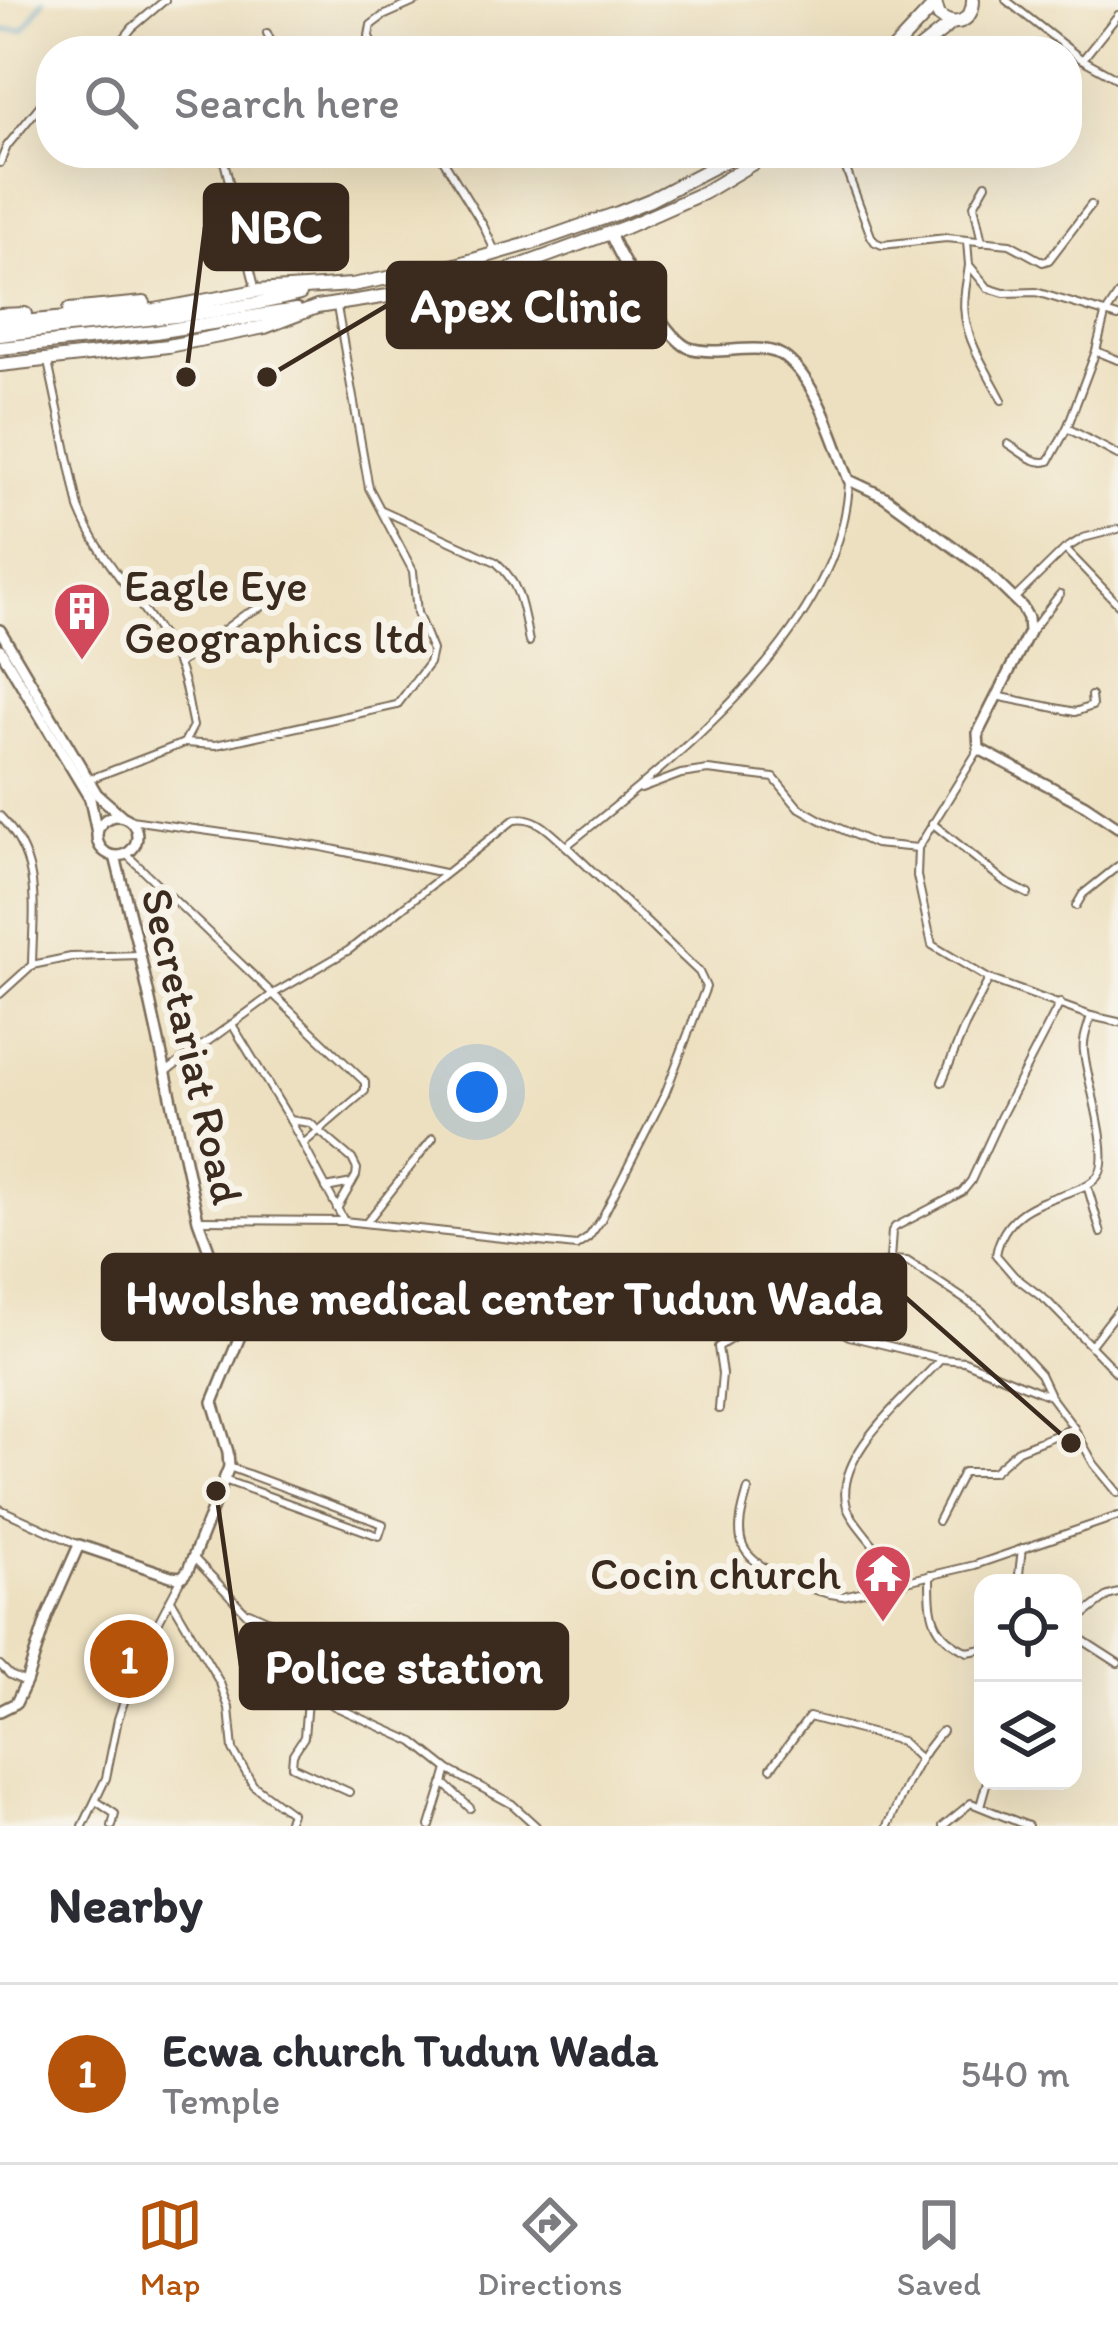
<!DOCTYPE html>
<html lang="en">
<head>
<meta charset="utf-8">
<style>
	:root { --surface:#fff; --page:#f7f7f7; --text:#2b2b33; --muted:#7c7c81; --line:#e1e1e2; --accent:#b45309 }
	body { margin:0; font-family:Itim,sans-serif; background:var(--page); color:var(--text) }
	.controls { position:absolute; right:36px; bottom:36px; display:grid; overflow:hidden; border-radius:24px; box-shadow:0 12px 48px #0002 }
	.controls button { width:108px; height:108px; display:grid; place-items:center; padding:0; border:0; border-bottom:3px solid var(--line); background:var(--surface); color:var(--text); font:60px sans-serif }
	.you { position:absolute; left:477px; top:1092px; width:42px; height:42px; margin:-30px; border:9px solid #fff; border-radius:50%; background:#1a73e8; box-shadow:0 0 0 18px #1a73e833 }
	.badge { display:grid; place-items:center; width:78px; height:78px; border-radius:50%; background:var(--accent); color:#fff; font-size:39px; font-weight:700 }
	.pin { position:absolute; translate:-50% -50%; border:6px solid #fff; box-shadow:0 3px 12px #0006 }
	.list { margin:0; padding:0; list-style:none }
	h2 { display:flex; justify-content:space-between; align-items:center; height:156px; margin:0; padding:0 48px; font-size:51px }
	h2 small { font-size:39px; font-weight:400; color:var(--muted) }
	.list li { display:grid; grid-template-columns:78px 1fr auto; gap:36px; align-items:center; box-sizing:border-box; height:180px; padding:0 48px; border-top:3px solid var(--line) }
	.list b { display:block; font-size:45px; white-space:nowrap }
	.list p { margin:0; font-size:39px; white-space:nowrap; color:var(--muted) }
	.list em { font-size:39px; font-style:normal; color:var(--muted) }
	.icon { flex:none; width:66px; height:66px; fill:none; stroke:currentColor; stroke-width:2; stroke-linecap:round; stroke-linejoin:round }
	.map { position:relative; flex:none; width:1118px; height:1826px; overflow:hidden }
	.search { position:absolute; background:var(--surface); box-shadow:0 12px 48px #0002; left:36px; right:36px; top:36px; height:132px; display:flex; align-items:center; gap:30px; box-sizing:border-box; padding:0 42px; border-radius:48px; color:var(--muted); font-size:45px }
	.sheet { height:336px; background:var(--surface) }
	nav { display:flex; justify-content:space-around; align-items:center; box-sizing:border-box; height:168px; border-top:3px solid var(--line); background:var(--surface); font-size:33px; color:var(--muted) }
	nav a { display:grid; justify-items:center; gap:6px }
	nav .on { color:var(--accent) }
	.map>svg:first-child { display:block }
	.lines { fill:none; stroke-linecap:round; stroke-linejoin:round }
	.stream { stroke:#51a5cd; stroke-width:3 }
	.street-casing { stroke:#796a57; stroke-width:10 }
	.secondary-casing { stroke:#796a57; stroke-width:14 }
	.highway-casing { stroke:#796a57; stroke-width:16 }
	.street { stroke:#fff; stroke-width:6 }
	.secondary { stroke:#fff; stroke-width:9 }
	.highway { stroke:#fff; stroke-width:12 }
	.labels { text-anchor:middle; dominant-baseline:central; stroke-width:12; stroke-linejoin:round; paint-order:stroke }
	.poi-label { font-size:45px; fill:#3b2a1e; stroke:#f7f3e8; text-anchor:start }
	.street-label { font-size:45px; fill:#3b2a1e; stroke:#f7f3e8 }
	.leader { fill:none; stroke:#3b2a1e; stroke-width:4.5 }
	.callout-dot { fill:#3b2a1e; stroke:#f7f3e8; stroke-width:4.5 }
	.callout { fill:#3b2a1e; stroke:#3b2a1e; stroke-width:4.5 }
	.callout-label { font-size:48px; text-anchor:middle; font-weight:bold; fill:#fff }
</style>
</head>
<body>
<div class="map">
<svg width="1118" height="1826" viewBox="0 0 1118 1826">
	<rect width="100%" height="100%" fill="#f7f3e8"/>
	<filter id="ink" filterUnits="userSpaceOnUse"><feTurbulence type="fractalNoise" baseFrequency=".00833" numOctaves="2"/><feDisplacementMap in="SourceGraphic" scale="24" xChannelSelector="R" yChannelSelector="G"/><feConvolveMatrix kernelMatrix="1 2 1 2 8 2 1 2 1" color-interpolation-filters="sRGB"/></filter>
	<filter id="wash" filterUnits="userSpaceOnUse"><feTurbulence type="fractalNoise" baseFrequency=".004" numOctaves="4" result="noise"/><feDisplacementMap in="SourceGraphic" scale="48" xChannelSelector="R" yChannelSelector="G"/><feGaussianBlur stdDeviation="2.7" result="paint"/><feColorMatrix in="noise" values="0 0 0 0 0 0 0 0 0 0 0 0 0 0 0 0 0 1.4 0 .05"/><feComposite in="paint" operator="in"/></filter>
	<g filter="url(#wash)">
		<rect width="100%" height="100%" fill="#ede0c0"/>
		<g class="lines">
			<path class="stream" d="M0,30h24l20,-30"/>
		</g>
	</g>
	<g filter="url(#ink)">
		<g class="lines">
			<defs>
				<g id="street">
					<path d="M1006,0l74,58 38,21"/>
					<path d="M267,33l8,18"/>
					<path d="M114,51l18,-23 33,-28"/>
					<path d="M375,51l-6,-15 2,-11 12,-9 36,-16"/>
					<path d="M1083,59l35,-44"/>
					<path d="M222,153l34,138"/>
					<path d="M439,153l44,72 12,26"/>
					<path d="M840,153l31,83 4,6 7,3 64,-7 64,6 33,18 6,-2 42,-55"/>
					<path d="M0,163l7,-17 44,-54"/>
					<path d="M967,241l2,24 19,23 16,5 32,-1 82,25"/>
					<path d="M982,242l-8,-37 12,-21"/>
					<path d="M969,265c-2,17 -7,34 -4,51 4,30 24,58 37,84"/>
					<path d="M1118,295l-13,20 -9,36 -29,77 51,27"/>
					<path d="M1096,351l22,9"/>
					<path d="M48,362l31,146c22,57 70,99 97,153 10,19 12,45 17,65l-9,17 -94,36"/>
					<path d="M1008,444c12,7 27,22 41,17l18,-33"/>
					<path d="M382,510l114,52c25,22 27,49 33,80"/>
					<path d="M1066,550l52,54"/>
					<path d="M1015,598l50,-49 18,-11 35,-9"/>
					<path d="M1032,630l28,-36"/>
					<path d="M178,664l66,-49 39,-18"/>
					<path d="M996,696l79,16 17,-6 -1,-10"/>
					<path d="M184,743l32,2 181,-40 32,-42 3,-13 -15,-37 -4,-42 -44,-83 -32,-181"/>
					<path d="M979,749l-61,99 -1,28 15,69 57,34 102,37 27,6"/>
					<path d="M641,789l40,-15 27,-4 66,8 24,29 23,13 54,24 43,4"/>
					<path d="M0,816c43,45 33,92 32,149l-32,29"/>
					<path d="M131,820l191,27 122,26"/>
					<path d="M932,823l73,59 23,12"/>
					<path d="M566,846c106,-85 278,-217 283,-365"/>
					<path d="M126,854l239,228v9l-62,53"/>
					<path d="M1076,906l7,-12 35,-28"/>
					<path d="M32,965l39,-8 69,-2"/>
					<path d="M1091,1016c-3,11 -9,24 -7,36 3,29 26,96 16,120 -12,29 -93,17 -104,83l18,21 33,25 71,73"/>
					<path d="M233,1026l57,94 54,101"/>
					<path d="M166,1072l107,-78 76,-44 166,-131c22,-4 36,14 51,27l133,126 7,15 -41,107 -64,126 -13,18 -12,8 -232,-25 -146,-1"/>
					<path d="M942,1082l23,-56 24,-47"/>
					<path d="M290,1120l20,3 42,36 5,10 -1,7 -19,33"/>
					<path d="M1087,1185l14,48"/>
					<path d="M326,1188l26,-5"/>
					<path d="M366,1223l67,-85"/>
					<path d="M890,1260l2,-29 3,-4 67,-35 9,-11 29,-63 60,-115"/>
					<path d="M111,1277l105,-4"/>
					<path d="M810,1303l80,-43 17,1 75,50 58,63 9,19"/>
					<path d="M1091,1345l27,-35"/>
					<path d="M719,1409l3,-35 -4,-27 24,-15 67,-29 28,26 12,7 93,23 22,2 86,35 24,32 20,36 24,29"/>
					<path d="M224,1480l155,56 4,-12 -154,-57"/>
					<path d="M748,1490c-5,17 -12,39 -5,56 11,26 74,47 100,50l132,-31 143,-49"/>
					<path d="M0,1509l79,36"/>
					<path d="M938,1521l25,-49h30l25,-22 56,-22"/>
					<path d="M193,1557l80,84 35,47 26,18 80,36 34,27 -4,14 26,25"/>
					<path d="M930,1575c0,38 0,60 38,77l15,-3"/>
					<path d="M905,1583c-11,-16 -54,-61 -58,-76 -15,-53 64,-113 94,-148"/>
					<path d="M1018,1583l4,-35"/>
					<path d="M172,1601l48,82 9,25 4,42 20,35 38,28 -5,13"/>
					<path d="M249,1612l27,12 27,7 74,6 40,19 14,1 72,29"/>
					<path d="M1073,1623l35,-27 10,-3"/>
					<path d="M1073,1634l45,29"/>
					<path d="M0,1665l10,10 16,7"/>
					<path d="M308,1688l-4,49 -11,17 -1,12 57,26"/>
					<path d="M771,1768l38,-51 92,24 19,18"/>
					<path d="M449,1770l63,34 24,22"/>
					<path d="M96,1801l19,13 -3,12"/>
					<path d="M980,1806l7,-25"/>
					<path d="M83,1826l23,-48 12,-59 20,-58 44,-84"/>
					<path d="M430,1826l13,-42"/>
					<path d="M888,1826c15,-34 28,-68 54,-95"/>
					<path d="M943,1826l28,-23 57,23"/>
				</g>
				<g id="secondary">
					<path d="M610,234c11,25 54,101 77,113 9,4 19,4 28,4 22,0 52,-8 71,7 32,25 49,86 63,122l36,17 96,70 41,40 6,11 1,14 -51,101 1,16 106,56 33,22"/>
					<path d="M0,630l97,164 25,22"/>
					<path d="M0,649l90,150 7,34"/>
					<circle cx="117" cy="836" r="20"/>
					<path d="M0,1711l16,-8 10,-21 21,-65 32,-72 92,31 11,1 6,-7 41,-103 -1,-15 -15,-50 27,-66 -42,-116 -58,-265 -25,-99"/>
				</g>
				<g id="highway">
					<path d="M934,0l5,16c16,13 34,5 34,-16"/>
					<path d="M892,51l42,-45"/>
					<path d="M917,51l35,-28"/>
					<path d="M69,310l75,-7"/>
					<path d="M0,315l25,-1"/>
					<path d="M0,324l155,-14 101,-19 96,-6 104,-20 79,-23 83,-29 32,-13 90,-47"/>
					<path d="M0,335c100,-14 202,-16 300,-41"/>
					<path d="M0,348l155,-16 141,-22"/>
					<path d="M0,365l168,-19 97,-19 52,-20 110,-17 71,-16 128,-47 77,-34 67,-40"/>
				</g>
			</defs>
			<use href="#street" class="street-casing"/>
			<use href="#secondary" class="secondary-casing"/>
			<use href="#highway" class="highway-casing"/>
			<use href="#street" class="street"/>
			<use href="#secondary" class="secondary"/>
			<use href="#highway" class="highway"/>
		</g>
	</g>
	<defs>
		<symbol id="building-pin" viewBox="-11 -11 22 30"><path d="M0 17L-7.5 6A9.5 9.5 0 1 1 7.5 6Z" fill="#d1495b" stroke="#f7f3e8"/><path d="M-4-6H4V6H1V3H-1V6H-4ZM-2.5-4.3h1.7v1.8h-1.7ZM.8-4.3h1.7v1.8H.8ZM-2.5-1h1.7V.8h-1.7ZM.8-1h1.7V.8H.8Z" fill="#fff"/></symbol>
		<symbol id="temple-pin" viewBox="-11 -11 22 30"><path d="M0 17L-7.5 6A9.5 9.5 0 1 1 7.5 6Z" fill="#d1495b" stroke="#f7f3e8"/><path d="M0-6L5-2H3V0L6.5 2.5H4V6H1.5V3h-3V6H-4V2.5H-6.5L-3 0V-2H-5Z" fill="#fff"/></symbol>
	</defs>
	<g fill-rule="evenodd">
		<use href="#building-pin" x="49" y="578" width="66" height="90"/>
		<use href="#temple-pin" x="850" y="1540" width="66" height="90"/>
	</g>
	<g class="labels">
		<g class="poi-label">
			<text x="124" y="585">Eagle Eye<tspan x="124" dy="52">Geographics ltd</tspan></text>
			<text x="841" y="1573" text-anchor="end">Cocin church</text>
		</g>
		<g class="street-label">
			<text transform="translate(193 1046) rotate(77)">Secretariat Road</text>
		</g>
	</g>
	<path class="leader" d="M186 377L205 227M267 377L388 305M1071 1443L905 1297M216 1491L241 1666"/>
	<g class="callout-dot">
		<circle cx="186" cy="377" r="12"/>
		<circle cx="267" cy="377" r="12"/>
		<circle cx="1071" cy="1443" r="12"/>
		<circle cx="216" cy="1491" r="12"/>
	</g>
	<g class="callout">
		<rect x="205" y="185" width="142" height="84" rx="12"/>
		<rect x="388" y="263" width="277" height="84" rx="12"/>
		<rect x="103" y="1255" width="802" height="84" rx="12"/>
		<rect x="241" y="1624" width="326" height="84" rx="12"/>
	</g>
	<g class="callout-label">
		<text x="276" y="243">NBC</text>
		<text x="526" y="322">Apex Clinic</text>
		<text x="504" y="1314">Hwolshe medical center Tudun Wada</text>
		<text x="404" y="1683">Police station</text>
	</g>
</svg>
<div class="controls">
<button><svg class="icon" aria-label="locate" viewBox="0 0 24 24"><circle cx="12" cy="12" r="6"/><path d="M12 2v4M12 18v4M2 12h4M18 12h4"/></svg></button>
<button><svg class="icon" aria-label="layers" viewBox="0 0 24 24"><path d="M12 4l9 5-9 5-9-5zM3 14l9 5 9-5"/></svg></button>
</div>
<div class="you"></div>
<div class="pin badge" style="left:129px;top:1659px">1</div>
<div class="search"><svg class="icon" aria-label="search" viewBox="0 0 24 24"><circle cx="10" cy="10" r="6"/><path d="M15 15l6 6"/></svg>Search here</div>
</div>
<section class="sheet">
<h2>Nearby<small></small></h2>
<ul class="list">
<li><span class="badge">1</span><div><b>Ecwa church Tudun Wada</b><p>Temple</p></div><em>540 m</em></li>
</ul>
</section>
<nav>
<a class="on"><svg class="icon" aria-label="map" viewBox="0 0 24 24"><path d="M3 6l6-2 6 2 6-2v14l-6 2-6-2-6 2zM9 4v14M15 6v14"/></svg>Map</a>
<a><svg class="icon" aria-label="directions" viewBox="0 0 24 24"><path d="M12 3l9 9-9 9-9-9zM9 14v-3h6M13 9l2 2-2 2"/></svg>Directions</a>
<a><svg class="icon" aria-label="saved" viewBox="0 0 24 24"><path d="M7 4h10v16l-5-4-5 4z"/></svg>Saved</a>
</nav>
</body>
</html>
